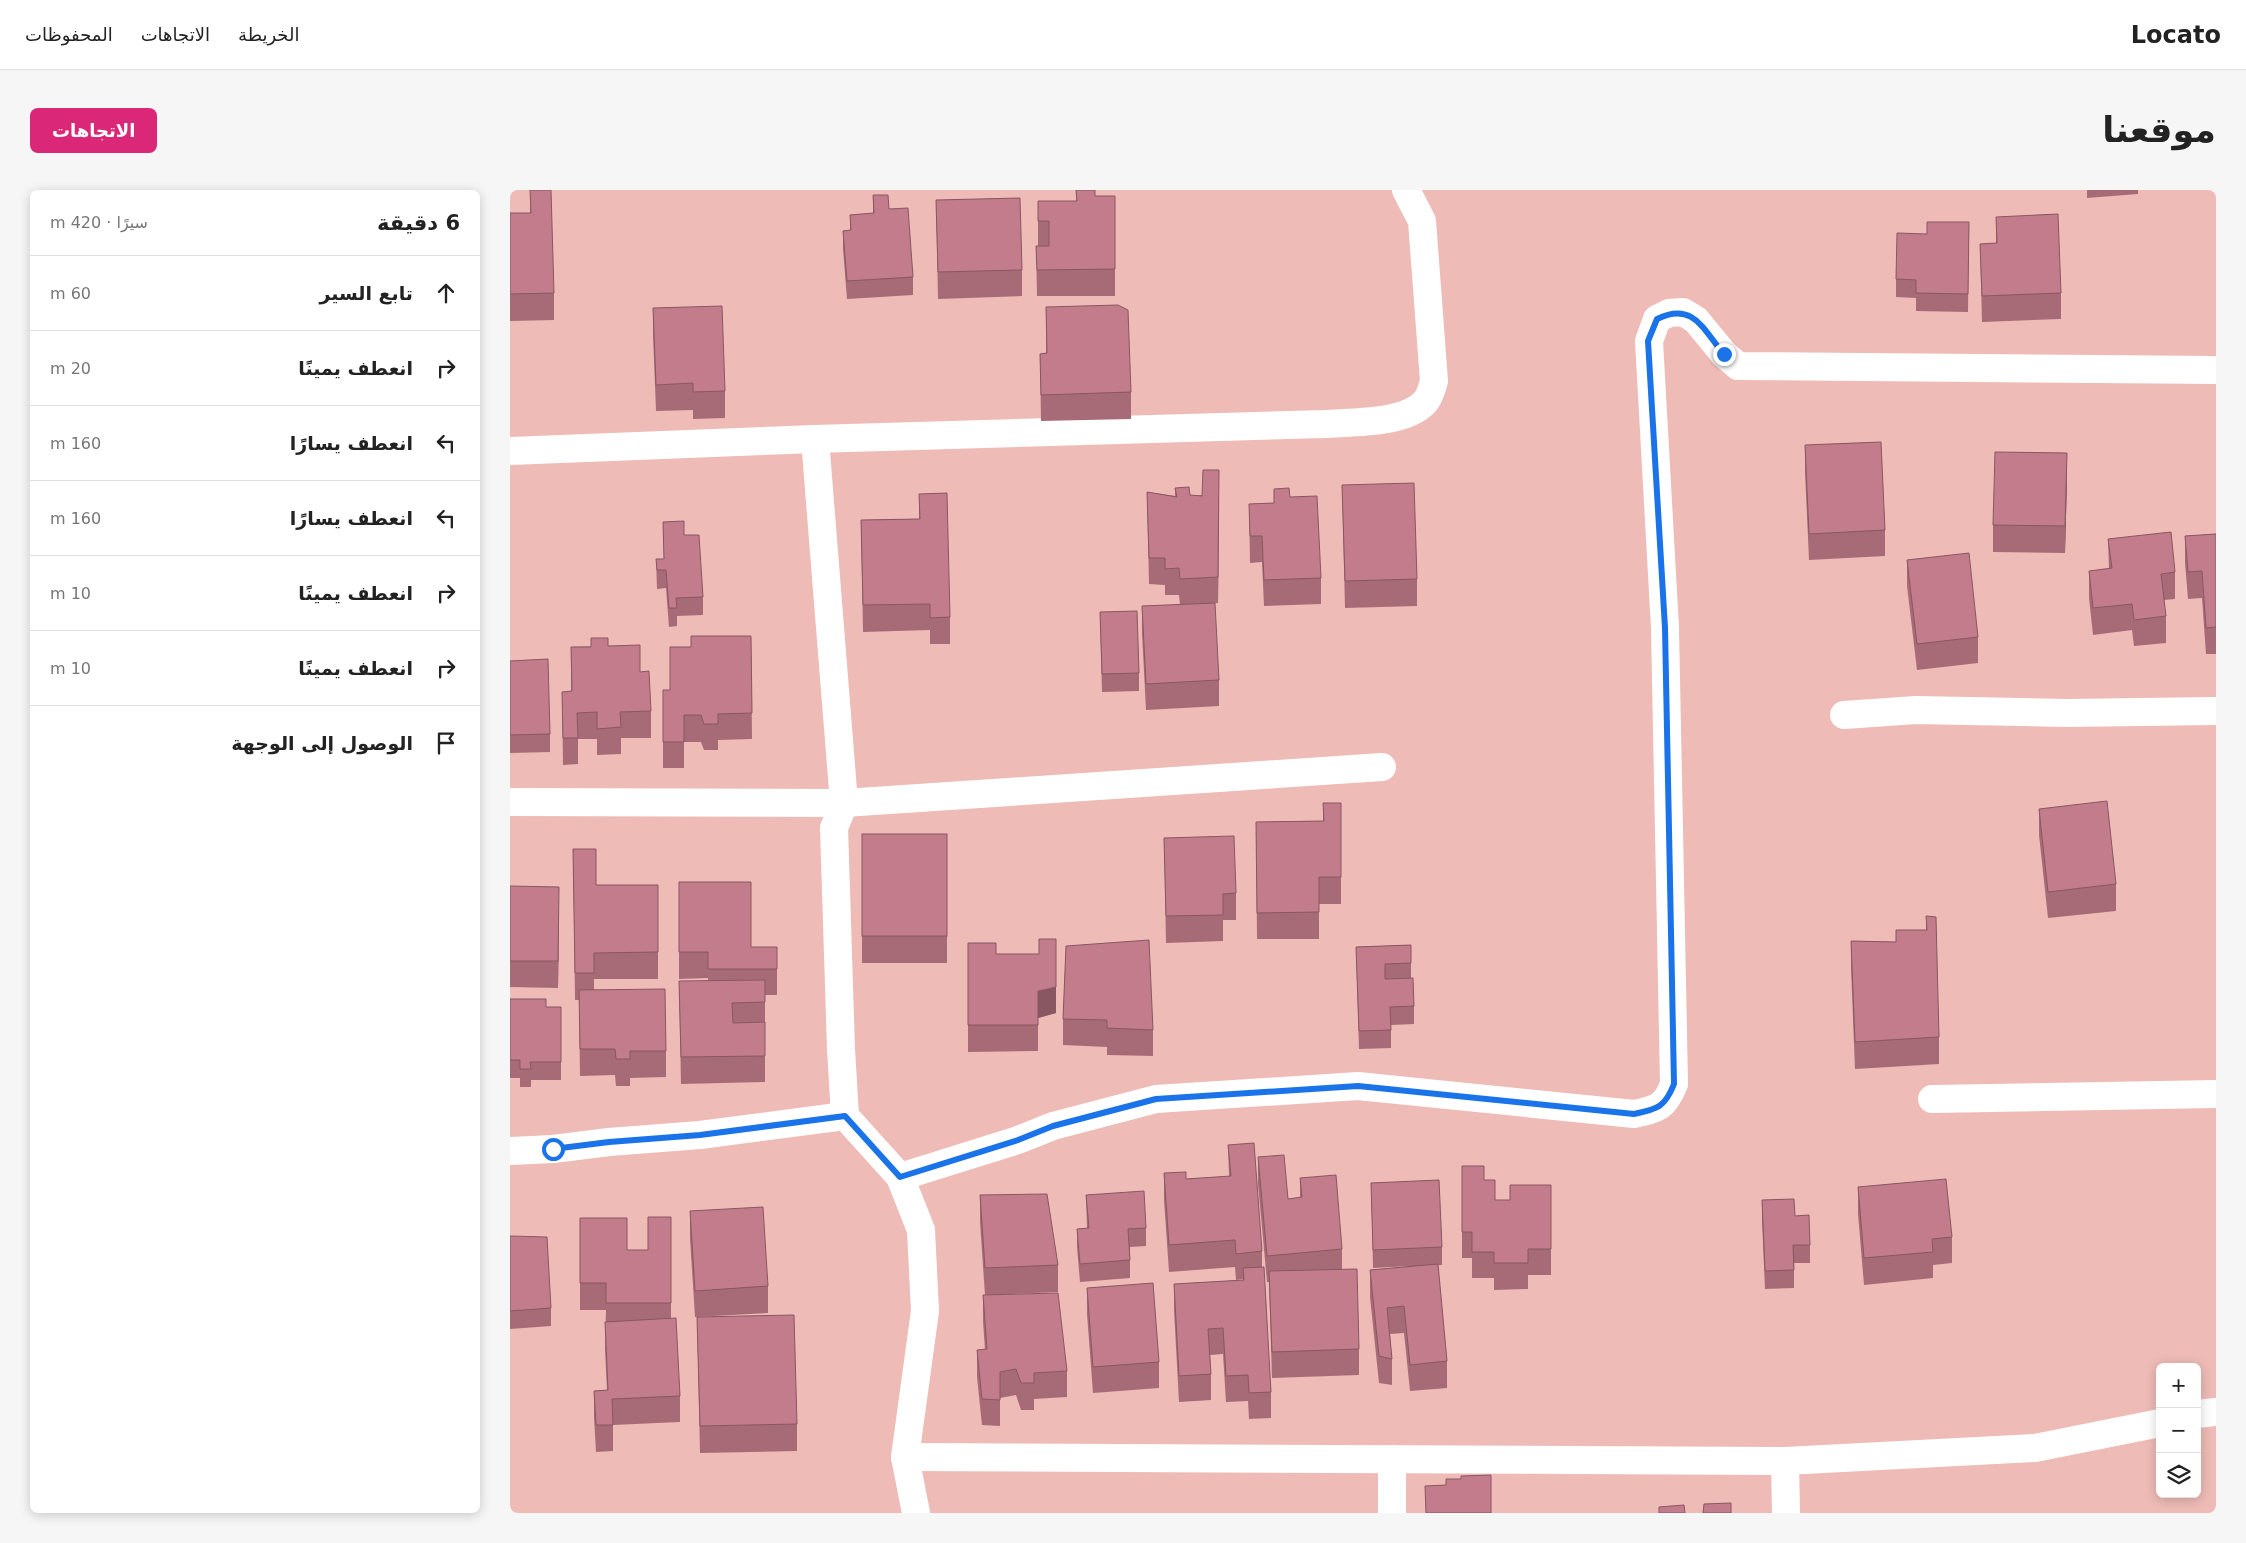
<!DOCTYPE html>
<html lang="ar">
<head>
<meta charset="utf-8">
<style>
	:root { --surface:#fff; --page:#f6f6f6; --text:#222; --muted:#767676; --line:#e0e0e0; --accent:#db2777 }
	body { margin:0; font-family:"DejaVu Sans",Vazirmatn,sans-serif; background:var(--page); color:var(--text); direction:rtl }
	.controls { position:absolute; right:15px; bottom:15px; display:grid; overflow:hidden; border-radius:8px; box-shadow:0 2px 12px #0003 }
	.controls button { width:45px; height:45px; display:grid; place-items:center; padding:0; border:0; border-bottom:1px solid var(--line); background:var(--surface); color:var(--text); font:25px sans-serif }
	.stop { position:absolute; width:15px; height:15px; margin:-11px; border:4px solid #1a73e8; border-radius:50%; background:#fff }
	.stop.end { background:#1a73e8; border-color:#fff; box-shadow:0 1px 5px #0008 }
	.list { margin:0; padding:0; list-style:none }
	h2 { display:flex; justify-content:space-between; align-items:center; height:65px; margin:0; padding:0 20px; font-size:21px }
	h2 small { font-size:16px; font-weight:400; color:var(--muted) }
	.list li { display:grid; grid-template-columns:32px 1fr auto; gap:15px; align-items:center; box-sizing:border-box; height:75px; padding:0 20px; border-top:1px solid var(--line) }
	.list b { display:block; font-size:19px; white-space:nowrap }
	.list em { font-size:16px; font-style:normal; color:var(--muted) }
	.icon { flex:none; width:28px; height:28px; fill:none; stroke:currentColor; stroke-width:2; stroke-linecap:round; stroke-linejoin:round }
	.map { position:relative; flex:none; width:1706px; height:1323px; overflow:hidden; direction:ltr; border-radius:8px }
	header { display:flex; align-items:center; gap:30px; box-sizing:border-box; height:70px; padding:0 25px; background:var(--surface); border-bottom:1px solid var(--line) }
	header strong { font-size:24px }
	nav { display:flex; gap:28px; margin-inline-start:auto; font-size:18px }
	.intro { display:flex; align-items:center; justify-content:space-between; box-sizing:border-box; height:120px; padding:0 30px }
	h1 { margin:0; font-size:35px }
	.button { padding:12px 22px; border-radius:8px; background:var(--accent); color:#fff; font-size:18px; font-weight:700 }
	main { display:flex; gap:30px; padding:0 30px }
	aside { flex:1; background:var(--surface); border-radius:8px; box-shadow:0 2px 12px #0003 }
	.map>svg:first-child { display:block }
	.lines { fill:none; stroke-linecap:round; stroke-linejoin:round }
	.minor { stroke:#fff; stroke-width:28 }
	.wall { fill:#a76b78 }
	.shaded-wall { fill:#885762 }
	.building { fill:#c27c8c; stroke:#885762 }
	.route { stroke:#1a73e8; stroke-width:6 }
</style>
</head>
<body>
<header>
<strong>Locato</strong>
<nav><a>الخريطة</a><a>الاتجاهات</a><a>المحفوظات</a></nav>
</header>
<div class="intro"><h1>موقعنا</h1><a class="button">الاتجاهات</a></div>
<main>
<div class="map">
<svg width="1706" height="1323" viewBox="0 0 1706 1323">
	<rect width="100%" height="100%" fill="#eebbb6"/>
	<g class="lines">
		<g class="minor">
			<path d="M305,249l29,364 -10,25 7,221 4,67 55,61 21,53 4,81 -20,146 11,56"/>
			<path d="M0,261l305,-12 510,-15c28,-2 80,0 100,-22 5,-5 7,-14 9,-21l-12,-160 -16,-31"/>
			<path d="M1334,525l72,-5 150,3 150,-2"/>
			<path d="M0,612l334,1 538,-36"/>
			<path d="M1422,909l284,-5"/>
			<path d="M0,961l43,-2 56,-7 91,-7 145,-19"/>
			<path d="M390,987l118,-37 35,-14 103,-27 202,-13 276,28c24,-5 31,-7 40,-30l-9,-456 -16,-287 8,-22 12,-6 14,-1 13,8 28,34 14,12 478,4"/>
			<path d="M1687,1224l19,-2"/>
			<path d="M395,1267l880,4 1,52"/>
			<path d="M1275,1271l250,-13 125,-25"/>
			<path d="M882,1323v-54"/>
		</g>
	</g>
	<g class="wall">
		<path d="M20,0l24,103v27l-44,1v-108h20z"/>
		<path d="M566,0l19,6h20v100h-78l-1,-50h2v-45h38z"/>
		<path d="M1577,0h51v4l-51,4z"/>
		<path d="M363,5l16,14 24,68v18l-66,4 -4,-50v-18l7,-1v-15l23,-2z"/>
		<path d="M426,10l86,70v26l-84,3z"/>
		<path d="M1486,27l65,76v26l-79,3 -2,-78 16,-1z"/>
		<path d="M1459,32l-1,90 -52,-1v-13l-20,-1v-18l31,-45z"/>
		<path d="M536,117l85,85v27l-90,2 -1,-67 6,-1z"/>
		<path d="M143,118l72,83v27l-32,1v-9l-37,1 -3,-77z"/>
		<path d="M1295,255l80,85v26l-76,4 -4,-88z"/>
		<path d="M1557,289l-2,74 -72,-1v-27z"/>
		<path d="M832,295l75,94v27l-72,2z"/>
		<path d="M665,298l15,7 29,1 -1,107 -15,1 16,76v26l-73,4 -4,-77v-27l38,-1 -1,-10h-14v-10l-16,-1 -2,-92 28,4z"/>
		<path d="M764,299l16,8 31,81v26l-57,2 -2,-44 -12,1 -1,-59 25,-1z"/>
		<path d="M409,304l31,123v27h-20v-14l-67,2 -2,-112 58,-1z"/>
		<path d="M153,332l21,13 19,62v18l-26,1v10l-8,1 -3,-39 -9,1 -1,-30h8z"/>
		<path d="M1706,344v120h-10l-4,-56 -14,1 -3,-36v-27z"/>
		<path d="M1598,349l67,33v27l-11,1 2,16v27l-32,3 -2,-16 -39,5 -4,-37v-27l20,-2z"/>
		<path d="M1397,370l71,77v26l-61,7 -10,-84z"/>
		<path d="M590,422l39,61v18l-37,1z"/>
		<path d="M241,446l1,103 -34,1v10h-14l-3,-8h-17v26h-21v-78h7l21,-43z"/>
		<path d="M98,456l32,26 11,39v27h-30v16l-24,1v-16h-19v25l-15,1 -1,-73 9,-1v-44z"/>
		<path d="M0,471l40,73v18l-40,1z"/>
		<path d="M813,613h18v101h-22v35h-62l-1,-117 67,-1z"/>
		<path d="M1529,619l77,75v27l-68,7 -9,-83z"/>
		<rect x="352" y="644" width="85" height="129"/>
		<path d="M654,648l72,55v27h-13v21l-57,2z"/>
		<path d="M63,659l23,36h62v94h-64v11l72,61v26l-36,1v8h-14l-1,-11 -35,1 -1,-76h-4z"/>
		<path d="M169,692l72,65h26v48h-12v87l-84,2 -2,-103h29v-3l-29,1z"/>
		<path d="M0,696l49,27 -1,75 -48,-1z"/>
		<path d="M1416,726l13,121v27l-84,5 -4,-102v-26l45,1 30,-12z"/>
		<path d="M458,753l28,11 60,59 -18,5v33l-70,1z"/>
		<path d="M901,755v33l3,28v18l-23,1v23l-32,1 -3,-102z"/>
		<path d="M556,756l87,84v26l-46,-1v-8l-44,-2v-26z"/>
		<path d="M0,809l36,8h15v73h-30v7h-11v-9h-10z"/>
		<path d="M718,955l34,106v16l9,125v26l-22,1 -1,-18 -22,1 -3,-48 -13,1 1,19v26l-32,2 -5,-92v-26l69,-4v-1l-7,1 -1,-13 -66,5 -5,-72v-27l22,6 43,-3z"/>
		<path d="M748,967l30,42 12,-1v-20l42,71v20l17,80v26l-87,3 -3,-96h-2l-9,-98z"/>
		<path d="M952,976l22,14 11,20h15l41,-15v90h-23v14l-34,1v-12h-22v-20h-10z"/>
		<path d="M861,993l71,64v18h-4l9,96v27l-37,3 -6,-58 -14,1 2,25v26l-13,-2 -9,-86v-27l41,-4 -38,2z"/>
		<path d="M1348,997l94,50v26l-19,2v13l-69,7 -6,-71z"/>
		<path d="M470,1005l78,70v27l-73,3 -5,-73z"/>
		<path d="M576,1005l60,33v18l-16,1v31l-50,4 -3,-35v-18l10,-1z"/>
		<path d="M1252,1010l33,16 15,29v18h-16v25l-29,1 -3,-70z"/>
		<path d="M180,1021l78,75v27l-73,4 -5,-79z"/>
		<path d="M161,1027v102l9,77v26l-67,3v26l-17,1 -2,-35v-26l13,-1 -2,-41 1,-39h-26v-92l47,32h21z"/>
		<path d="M0,1046l41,72v18l-41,3z"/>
		<path d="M577,1098l72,74v26l-66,5 -6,-79z"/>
		<path d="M473,1105l84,76v26l-33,2v11h-13l-5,-15 -16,3v28l-18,-1 -5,-48v-27h8l-2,-29z"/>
		<path d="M187,1127l100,107v27l-97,2z"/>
	</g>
	<g class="shaded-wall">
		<path d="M1557,263v26l-2,74v-27z"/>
		<path d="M709,280v26l-1,107v-26z"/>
		<path d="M49,697v26l-1,75v-27z"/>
		<path d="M546,797v26l-18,5v-27z"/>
	</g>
	<g class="building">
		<path d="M20,0h21l3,103 -44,1v-81h21z"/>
		<path d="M566,0h19v6h20v73l-78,1 -1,-24h13v-25h-11v-20h39z"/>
		<path d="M363,5h15l1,14 19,-1 5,69 -66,4 -4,-50 8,-1 -1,-15 24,-2z"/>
		<path d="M510,8l2,72 -84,2 -2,-72z"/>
		<path d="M1548,24l3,79 -79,3 -2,-52 17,-1 -1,-26z"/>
		<path d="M1417,32h42l-1,72 -52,-1v-13l-20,-1 1,-46 30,1z"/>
		<path d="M608,115l10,5 3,82 -90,3 -1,-41 7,-1 -1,-46z"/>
		<path d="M212,116l3,85 -32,1v-9l-37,2 -3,-77z"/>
		<path d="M1371,252l4,88 -76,4 -4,-89z"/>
		<path d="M1485,262l72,1 -2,73 -72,-1z"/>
		<path d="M693,280h16l-1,107 -38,2 -1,-11 -14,1v-11h-16l-2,-66 30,5 -2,-9 14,-1 1,8 12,1z"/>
		<path d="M904,293l3,96 -72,2 -3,-96z"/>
		<path d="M779,298l1,9 27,-1 4,82 -57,2 -2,-44h-12l-1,-32 25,-1v-14z"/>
		<path d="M437,303l3,124 -20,1v-14l-67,1 -2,-85 59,-1 -1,-25z"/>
		<path d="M174,331v14h15l4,62 -27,1 1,10h-8l-3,-38h-9l-1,-11h8l-1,-37z"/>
		<path d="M1661,342l4,40 -14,2 5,42 -32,4 -2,-16 -39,4 -4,-37 23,-3 -4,-29z"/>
		<path d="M1706,344v93l-10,1 -4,-57 -14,1 -3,-36z"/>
		<path d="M1459,363l9,84 -61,7 -10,-84z"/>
		<path d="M705,413l4,77 -73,4 -4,-78z"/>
		<path d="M627,421l2,62 -37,1 -2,-62z"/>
		<path d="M181,446h60l1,77 -34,1v10h-14l-3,-9h-17v27h-21v-52h7v-43h21z"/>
		<path d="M81,448h17v8l32,-1v27l9,-1 2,40 -31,1 1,15 -24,2v-17l-20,1 1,25h-15l-1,-46 10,-1 -1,-44h20z"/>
		<path d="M38,469l2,75 -40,1v-74z"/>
		<path d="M1597,611l9,83 -68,8 -9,-83z"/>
		<path d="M813,613h18v74h-22v35l-62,1 -1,-91 68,-1z"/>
		<rect x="352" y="644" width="85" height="102"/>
		<path d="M724,646l2,57 -13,1v21l-57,1 -2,-78z"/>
		<path d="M63,659h23v36h62v67l-64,1v20h-19z"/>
		<path d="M169,692h72v65h26v22h-69v-17h-29z"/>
		<path d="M0,696l49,1 -1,74h-48z"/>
		<path d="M1416,726l10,1 3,120 -84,5 -4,-101 45,1v-12h31z"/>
		<path d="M529,749h17v48l-18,4v34h-70v-82h28v11h43z"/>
		<path d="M639,750l4,90 -46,-2v-8l-44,-1 3,-73z"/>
		<path d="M901,755v18l-26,1v15l28,-1 1,28 -24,1 1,23 -32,1 -3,-84z"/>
		<path d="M255,790v22l-33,1 1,20 32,-1v34l-84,1 -2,-76z"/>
		<path d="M155,799l1,62h-36v8h-14l-1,-10h-35l-1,-59z"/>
		<path d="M0,809h36v8h15v55h-31l1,7h-11v-9h-10z"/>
		<path d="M744,953l8,108 -26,3 -1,-14 -66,5 -5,-72 22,-1v7l45,-3 -3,-31z"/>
		<path d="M774,965l4,44 14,-2 -2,-19 36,-3 6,74 -75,7 -9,-99z"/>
		<path d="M952,976h22v14h11v20h15v-15h41v64h-23v14h-34v-11h-22v-20h-10z"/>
		<path d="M1436,989l6,58 -20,2 1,13 -69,6 -6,-71z"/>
		<path d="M929,990l3,67 -69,3 -2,-67z"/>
		<path d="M634,1001l2,37 -18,1 2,31 -50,4 -3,-35 12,-1 -3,-33z"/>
		<path d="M537,1004l11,71 -73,3 -5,-73z"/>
		<path d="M1284,1009l1,17 14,-1 1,30h-17l1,25 -29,1 -3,-71z"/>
		<path d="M253,1017l5,79 -73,5 -5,-80z"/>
		<path d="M138,1027h23v86h-65v-20h-26v-65h47v32h21z"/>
		<path d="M0,1046l37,1 4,71 -41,3z"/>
		<path d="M928,1074l9,97 -37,4 -6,-59 -17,2 5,51 -13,-3 -9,-86z"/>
		<path d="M754,1077l7,125 -22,1 -1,-18 -22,1 -3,-48 -15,1 3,45 -32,2 -5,-92 70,-4 -1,-12z"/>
		<path d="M847,1079l2,80 -87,3 -3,-81z"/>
		<path d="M643,1093l6,79 -66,5 -6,-79z"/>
		<path d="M548,1103l9,78 -33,2v10h-13l-5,-14 -16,3v28l-18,-1 -5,-49 10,-1 -4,-54z"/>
		<path d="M284,1125l3,109 -97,2 -3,-109z"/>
		<path d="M166,1128l4,78 -68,3 1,26h-17l-2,-34 14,-1 -3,-68z"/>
		<path d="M981,1285v38h-65l-1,-27 21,-1v-6h15v-3z"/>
		<path d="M1221,1313v10h-28l1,-9z"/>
		<path d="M1174,1315l1,8h-26v-6z"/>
	</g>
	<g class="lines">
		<path class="route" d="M43,959l56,-7 91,-7 145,-19 55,61 118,-37 35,-14 103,-27 202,-13 276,28c24,-5 31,-7 40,-30l-9,-456 -17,-287 9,-22c37,-18 46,11 67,35"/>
	</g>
</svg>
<div class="controls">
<button>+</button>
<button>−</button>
<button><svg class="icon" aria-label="layers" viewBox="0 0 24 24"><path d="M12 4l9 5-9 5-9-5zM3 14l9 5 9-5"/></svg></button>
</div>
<div class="stop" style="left:43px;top:959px"></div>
<div class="stop end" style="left:1214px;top:164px"></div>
</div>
<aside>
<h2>6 دقيقة<small>سيرًا · 420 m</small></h2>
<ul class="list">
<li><svg class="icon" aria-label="ahead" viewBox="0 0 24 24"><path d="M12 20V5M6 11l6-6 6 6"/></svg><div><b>تابع السير</b></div><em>60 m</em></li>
<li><svg class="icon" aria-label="right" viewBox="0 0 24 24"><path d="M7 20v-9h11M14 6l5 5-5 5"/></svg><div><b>انعطف يمينًا</b></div><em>20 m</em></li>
<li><svg class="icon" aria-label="left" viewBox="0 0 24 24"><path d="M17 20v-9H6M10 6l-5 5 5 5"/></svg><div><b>انعطف يسارًا</b></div><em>160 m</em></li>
<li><svg class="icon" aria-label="left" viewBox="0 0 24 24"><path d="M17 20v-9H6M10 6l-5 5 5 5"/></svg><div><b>انعطف يسارًا</b></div><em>160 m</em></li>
<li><svg class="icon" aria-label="right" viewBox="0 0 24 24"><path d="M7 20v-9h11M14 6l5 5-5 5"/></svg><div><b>انعطف يمينًا</b></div><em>10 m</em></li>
<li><svg class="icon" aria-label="right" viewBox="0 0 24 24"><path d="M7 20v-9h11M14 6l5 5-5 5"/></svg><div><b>انعطف يمينًا</b></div><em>10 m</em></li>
<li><svg class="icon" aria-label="arrive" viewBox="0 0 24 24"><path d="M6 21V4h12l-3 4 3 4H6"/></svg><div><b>الوصول إلى الوجهة</b></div></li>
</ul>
</aside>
</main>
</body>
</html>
